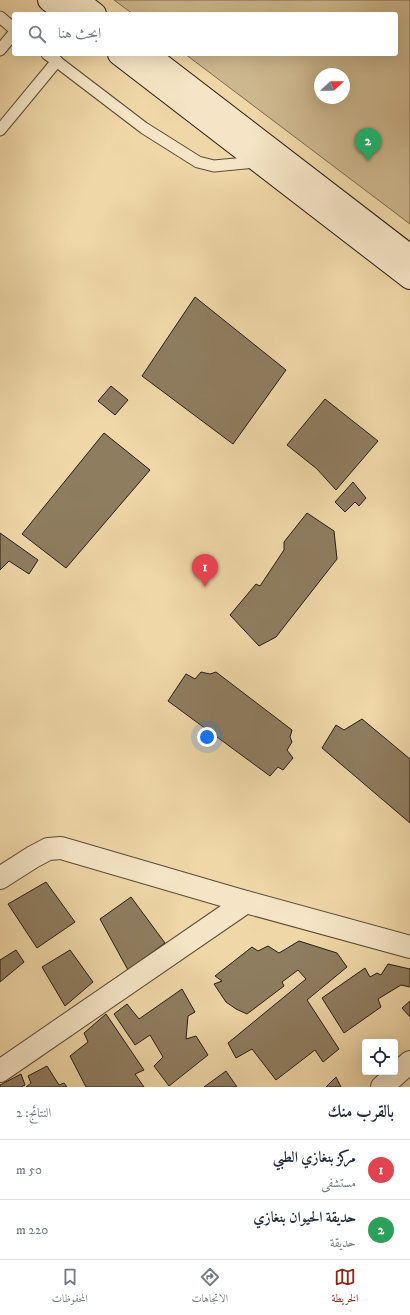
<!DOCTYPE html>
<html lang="ar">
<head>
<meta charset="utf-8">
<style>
	:root { --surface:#fff; --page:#f6f6f7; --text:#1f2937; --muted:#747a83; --line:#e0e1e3; --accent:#8f2418 }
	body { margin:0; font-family:"IM FELL DW Pica",Amiri,serif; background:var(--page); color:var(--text); direction:rtl }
	.controls { position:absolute; right:12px; bottom:12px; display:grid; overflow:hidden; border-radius:4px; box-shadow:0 4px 16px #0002 }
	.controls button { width:36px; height:36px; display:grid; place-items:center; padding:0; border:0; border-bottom:1px solid var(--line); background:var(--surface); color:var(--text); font:20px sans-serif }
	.compass { position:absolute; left:314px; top:68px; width:36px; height:36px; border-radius:50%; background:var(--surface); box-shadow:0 4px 16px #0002; rotate:69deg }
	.you { position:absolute; left:207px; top:737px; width:14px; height:14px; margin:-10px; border:3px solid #fff; border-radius:50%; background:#1a73e8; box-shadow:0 0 0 6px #1a73e833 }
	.badge { display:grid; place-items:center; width:26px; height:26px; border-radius:50%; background:var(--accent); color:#fff; font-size:13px; font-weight:700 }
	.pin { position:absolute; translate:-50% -33px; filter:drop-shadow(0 1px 2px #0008) }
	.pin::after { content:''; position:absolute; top:21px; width:14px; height:12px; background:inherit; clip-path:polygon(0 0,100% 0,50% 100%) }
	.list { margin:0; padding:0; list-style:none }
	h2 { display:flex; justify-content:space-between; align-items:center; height:52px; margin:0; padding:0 16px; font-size:17px }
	h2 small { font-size:13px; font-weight:400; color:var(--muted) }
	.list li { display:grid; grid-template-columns:26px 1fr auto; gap:12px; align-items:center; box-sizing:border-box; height:60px; padding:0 16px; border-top:1px solid var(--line) }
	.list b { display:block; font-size:15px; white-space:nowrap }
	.list p { margin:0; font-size:13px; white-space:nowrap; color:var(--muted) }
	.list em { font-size:13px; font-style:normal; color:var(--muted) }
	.icon { flex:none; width:22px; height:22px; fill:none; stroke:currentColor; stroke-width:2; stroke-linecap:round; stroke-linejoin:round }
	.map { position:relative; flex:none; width:410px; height:1087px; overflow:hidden; direction:ltr }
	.search { position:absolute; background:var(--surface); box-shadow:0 4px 16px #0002; left:12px; right:12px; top:12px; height:44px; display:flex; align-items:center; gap:10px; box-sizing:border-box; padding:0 14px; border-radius:4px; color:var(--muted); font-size:15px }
	.sheet { height:172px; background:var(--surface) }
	nav { display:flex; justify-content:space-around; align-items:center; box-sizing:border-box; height:56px; border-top:1px solid var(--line); background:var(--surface); font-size:11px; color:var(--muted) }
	nav a { display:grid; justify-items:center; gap:2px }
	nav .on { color:var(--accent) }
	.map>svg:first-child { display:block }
	.green { fill:#cdb78e; stroke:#7a6a51; fill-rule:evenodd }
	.building { fill:#8f7d60; stroke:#261c14 }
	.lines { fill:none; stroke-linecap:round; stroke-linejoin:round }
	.service-casing { stroke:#584b39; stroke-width:13 }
	.minor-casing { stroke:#584b39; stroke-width:24 }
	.secondary-casing { stroke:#261c14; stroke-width:24 }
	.service { stroke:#f5e5c6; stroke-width:11 }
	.minor { stroke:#f5e5c6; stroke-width:22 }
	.secondary { stroke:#f5e5c6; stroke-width:22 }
</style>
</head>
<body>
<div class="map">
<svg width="410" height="1087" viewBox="0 0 410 1087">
	<rect width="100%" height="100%" fill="#efd7a7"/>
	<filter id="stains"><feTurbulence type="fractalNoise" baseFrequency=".005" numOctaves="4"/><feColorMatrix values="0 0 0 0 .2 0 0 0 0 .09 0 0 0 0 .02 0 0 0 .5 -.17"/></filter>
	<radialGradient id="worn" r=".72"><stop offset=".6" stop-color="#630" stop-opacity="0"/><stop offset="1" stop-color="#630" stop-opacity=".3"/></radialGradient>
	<path class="green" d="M114,0h296v224l-225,-170h211v-40h-263zM320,74h24v24h-24z"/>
	<g class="building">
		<path d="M195,297l91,73 -53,74 -91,-68z"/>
		<path d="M111,386l17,14 -13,15 -17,-14z"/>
		<path d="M325,399l53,42 -42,49 -19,-21 -30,-24z"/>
		<path d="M104,433l46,37 -84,98 -44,-34z"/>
		<path d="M353,482l13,16 -7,8 -4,-4 -10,10 -10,-10z"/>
		<path d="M307,513l27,18 3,28 -61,78 -17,9 -29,-31 26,-31 4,2 24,-36v-8z"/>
		<path d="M0,533l38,27 -9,14 -20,-13 -9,9z"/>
		<path d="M201,672l9,2 6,-2 76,58 -2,7 2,5 -5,8 6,8 -10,12 -5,-3 -8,9 -102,-75 18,-27 9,5z"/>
		<path d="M362,719l48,40v64l-88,-75 14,-23 8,5z"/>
		<path d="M46,882l29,40 -38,26 -29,-44z"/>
		<path d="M131,897l34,46 -37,27 -28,-51z"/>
		<path d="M299,941l38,12 10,14 -40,33 32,49 -16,13 -8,-12 -39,30 -24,-31 -16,9 -8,-15 78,-64 -8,-9 -16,12 2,4 -37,28 -11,-5 -10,-7 -12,-18 8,-3 -7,-5 37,-29 6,4 10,-5 11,7z"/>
		<path d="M16,950l8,12 -24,20v-22z"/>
		<path d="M70,950l23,32 -28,24 -23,-39z"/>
		<path d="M388,964l22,5v18l-9,-2 -23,14 3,8 -37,26 -22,-35 43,-30 5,9 7,-4 4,2z"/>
		<path d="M182,989l13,23 -7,4 -2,23 10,-3 12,19 -39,31 -15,-20 9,-9 -13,-22 -15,10 -21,-31 13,-10 12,15z"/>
		<path d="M410,1001v16l-8,-9z"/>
		<path d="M106,1014l38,56 -9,4 9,13h-58l-16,-31 18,-14 -4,-9z"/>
		<path d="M47,1066l12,19 5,-2 3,4h-41l5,-4 -3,-7z"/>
		<path d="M226,1071l11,16h-33z"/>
		<path d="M21,1074l4,11 -4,2h-21v-2z"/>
		<path d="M336,1077l5,10h-15z"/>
	</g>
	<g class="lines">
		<defs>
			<g id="service">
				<path d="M0,17l14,12"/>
				<path d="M0,50l14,-17"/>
				<path d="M47,54l97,74 54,34 16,4 43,-4"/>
				<path d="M0,130l57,-69"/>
			</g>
			<g id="minor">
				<path d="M0,878l33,-21 15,-8 13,-1 185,54 164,45"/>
				<path d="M0,1071l246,-169"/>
				<path d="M382,1087l28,-25"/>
			</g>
			<g id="secondary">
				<path d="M49,0l18,14"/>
				<path d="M77,0l18,14"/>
				<path d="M119,54l291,224"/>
				<path d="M147,54l263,202"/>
			</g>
		</defs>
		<use href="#service" class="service-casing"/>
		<use href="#minor" class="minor-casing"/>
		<use href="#secondary" class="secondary-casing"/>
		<use href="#service" class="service"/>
		<use href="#minor" class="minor"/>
		<use href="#secondary" class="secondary"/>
	</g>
	<rect width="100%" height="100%" filter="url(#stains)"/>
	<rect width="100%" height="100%" fill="url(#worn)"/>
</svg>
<div class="controls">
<button><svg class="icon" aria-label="locate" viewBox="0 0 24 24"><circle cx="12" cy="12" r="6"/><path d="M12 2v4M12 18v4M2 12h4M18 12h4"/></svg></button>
</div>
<svg class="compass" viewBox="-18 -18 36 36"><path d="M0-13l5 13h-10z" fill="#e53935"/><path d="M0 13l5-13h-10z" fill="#747a83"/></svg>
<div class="you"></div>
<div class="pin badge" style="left:205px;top:587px;background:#e0444e">1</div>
<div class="pin badge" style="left:368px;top:161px;background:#2e9e5b">2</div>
<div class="search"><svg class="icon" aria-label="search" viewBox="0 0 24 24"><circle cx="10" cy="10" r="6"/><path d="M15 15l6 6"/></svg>ابحث هنا</div>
</div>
<section class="sheet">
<h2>بالقرب منك<small>النتائج: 2</small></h2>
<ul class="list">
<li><span class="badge" style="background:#e0444e">1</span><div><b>مركز بنغازي الطبي</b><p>مستشفى</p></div><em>50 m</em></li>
<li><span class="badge" style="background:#2e9e5b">2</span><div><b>حديقة الحيوان بنغازي</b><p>حديقة</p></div><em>220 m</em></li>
</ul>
</section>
<nav>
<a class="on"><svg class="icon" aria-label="map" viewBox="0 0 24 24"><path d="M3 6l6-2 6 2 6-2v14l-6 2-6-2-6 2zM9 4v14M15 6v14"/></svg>الخريطة</a>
<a><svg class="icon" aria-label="directions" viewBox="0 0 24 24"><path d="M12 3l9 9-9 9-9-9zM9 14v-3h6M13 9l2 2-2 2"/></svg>الاتجاهات</a>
<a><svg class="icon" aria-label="saved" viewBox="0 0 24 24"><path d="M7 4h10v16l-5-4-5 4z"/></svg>المحفوظات</a>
</nav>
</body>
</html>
